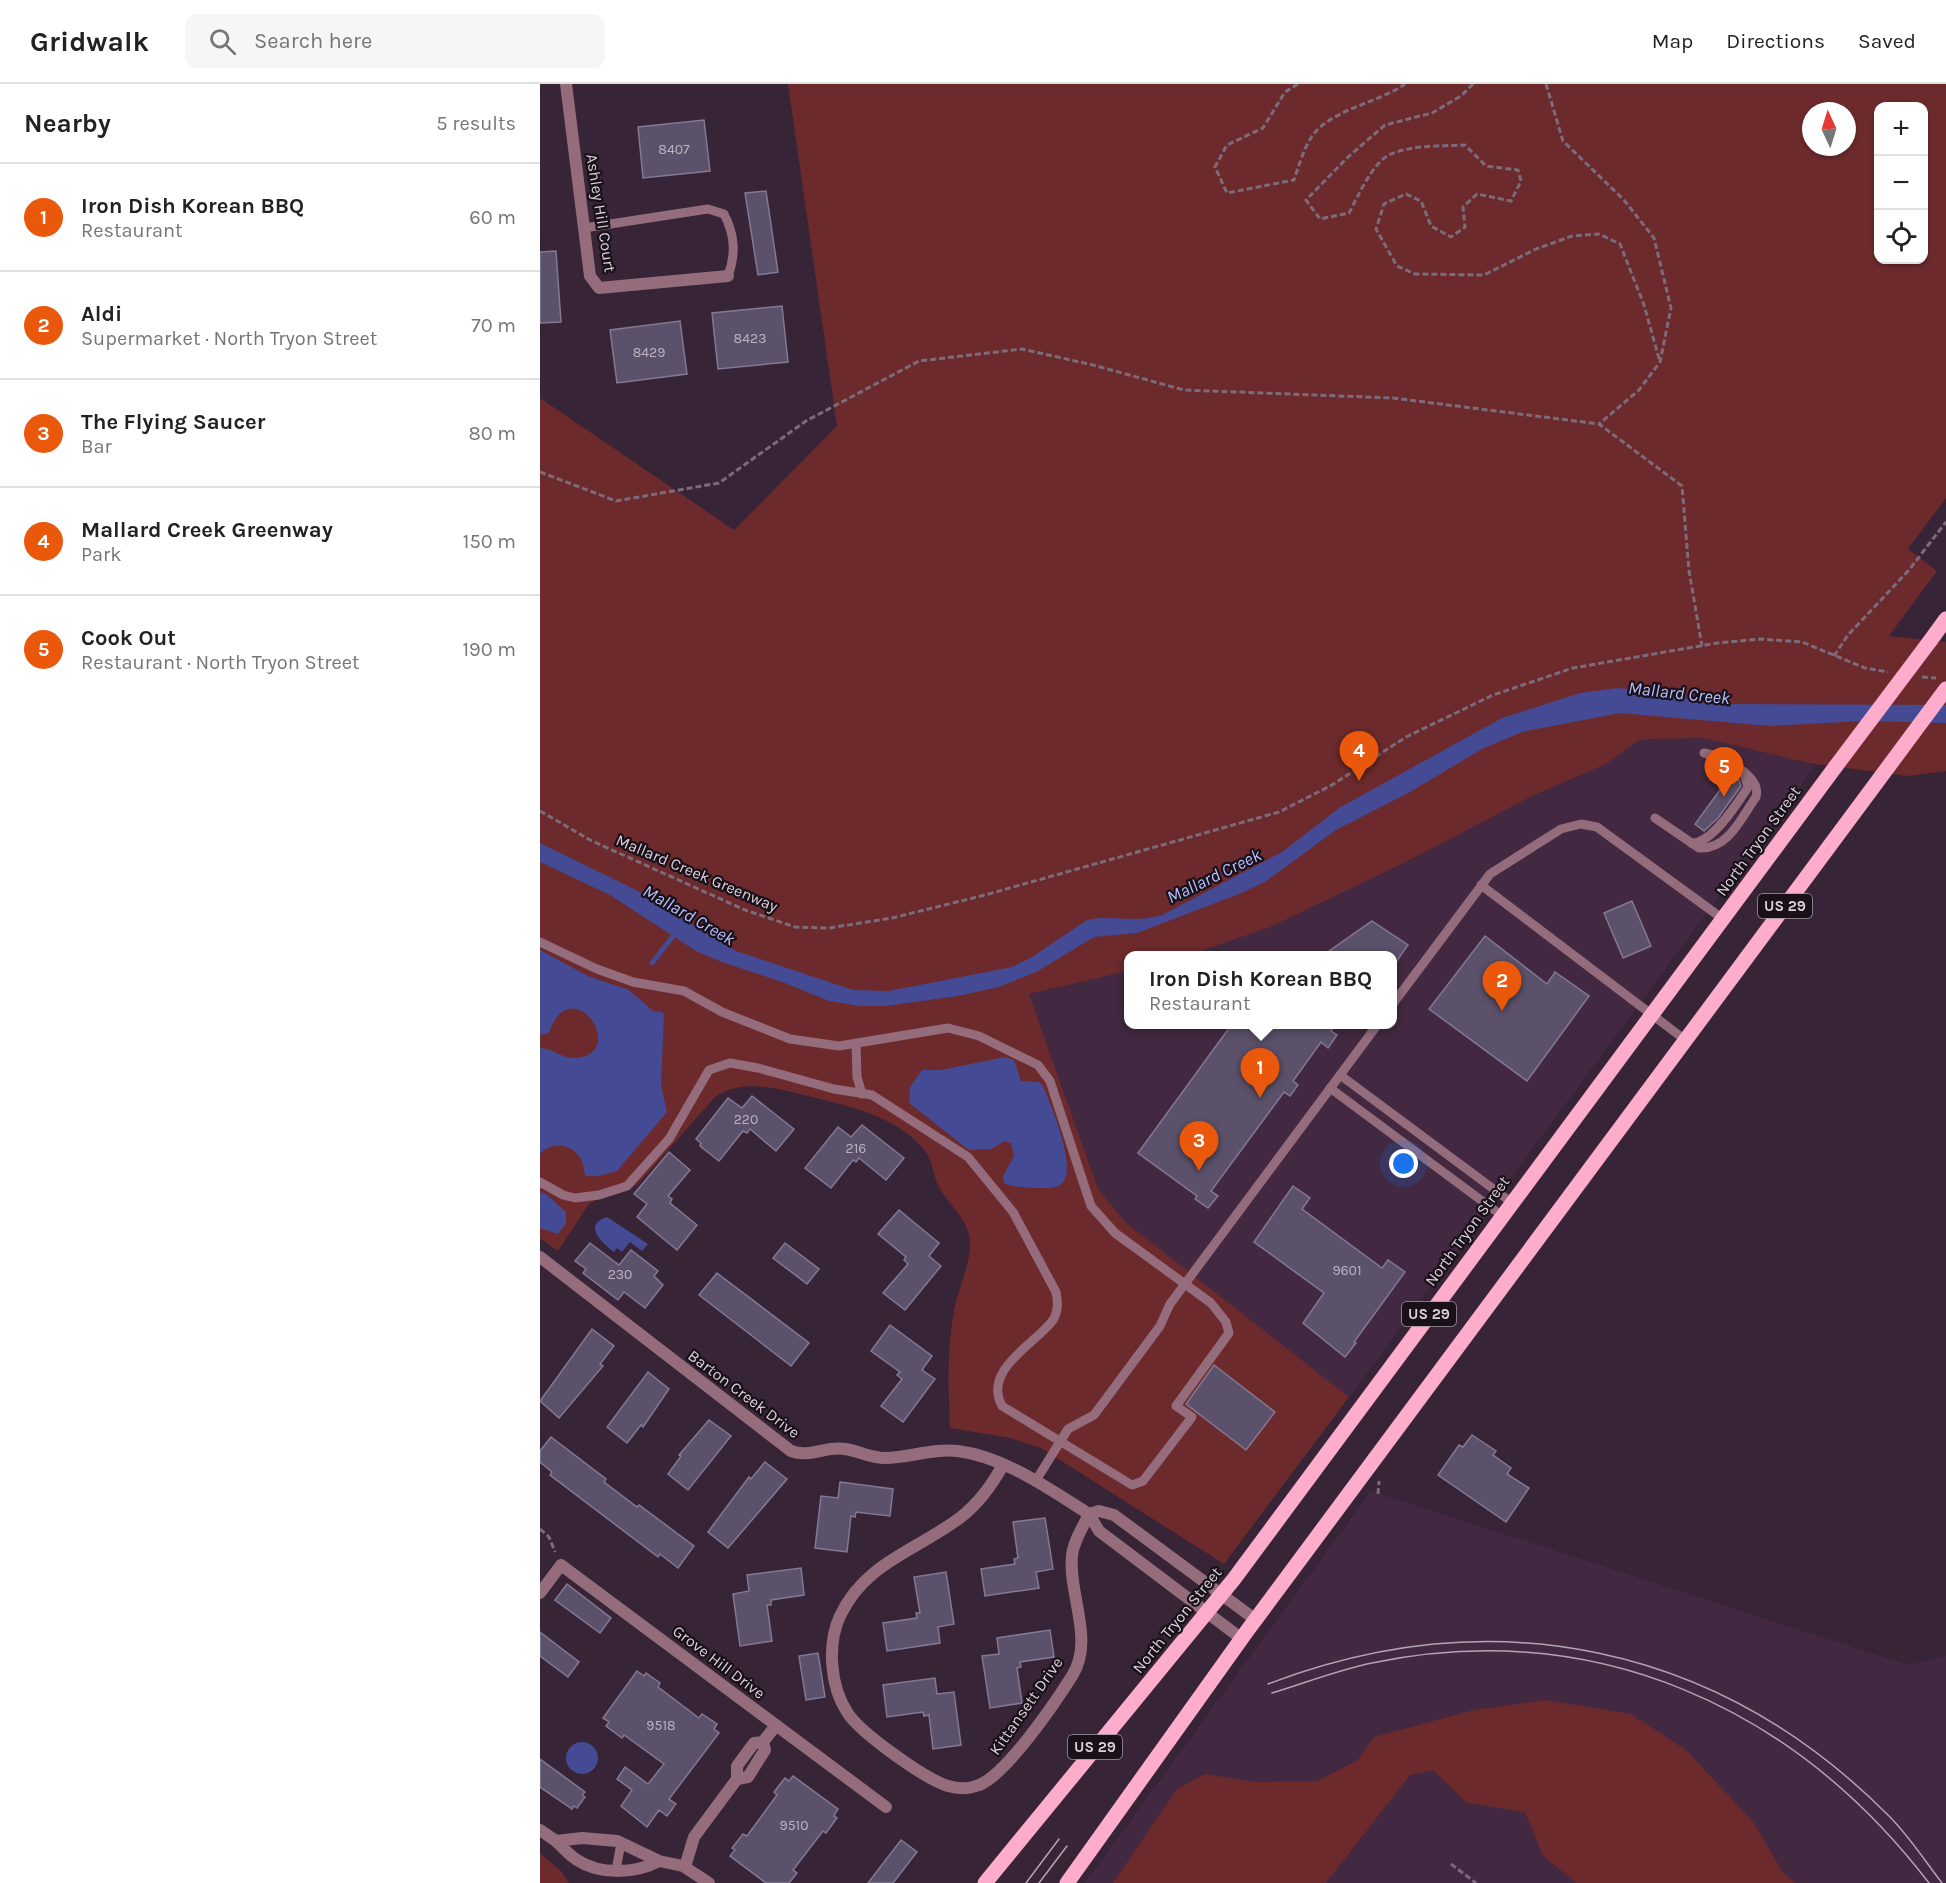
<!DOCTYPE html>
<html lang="en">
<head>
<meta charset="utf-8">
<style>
	:root { --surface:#fff; --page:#f6f6f6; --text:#222; --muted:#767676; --line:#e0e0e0; --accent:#ea580c }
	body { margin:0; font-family:Karla,sans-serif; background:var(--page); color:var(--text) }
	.controls { position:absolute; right:18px; top:18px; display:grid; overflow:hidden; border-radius:12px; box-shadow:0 2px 4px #0004 }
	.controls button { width:54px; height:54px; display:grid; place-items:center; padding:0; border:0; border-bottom:2px solid var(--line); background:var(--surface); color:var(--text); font:30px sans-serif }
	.compass { position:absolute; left:1262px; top:18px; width:54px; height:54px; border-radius:50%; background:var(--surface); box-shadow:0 2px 4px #0004; rotate:356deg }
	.you { position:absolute; left:864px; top:1080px; width:21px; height:21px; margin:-15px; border:4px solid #fff; border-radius:50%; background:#1a73e8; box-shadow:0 0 0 9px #1a73e833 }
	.badge { display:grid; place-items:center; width:39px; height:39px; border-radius:50%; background:var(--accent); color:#fff; font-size:20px; font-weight:700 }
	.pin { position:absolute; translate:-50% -50px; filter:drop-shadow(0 2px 3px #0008) }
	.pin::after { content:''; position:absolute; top:32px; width:21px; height:18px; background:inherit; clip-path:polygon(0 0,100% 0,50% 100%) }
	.popup { position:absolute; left:584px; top:867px; width:273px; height:78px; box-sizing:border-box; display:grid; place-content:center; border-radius:12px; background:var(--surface); filter:drop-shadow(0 2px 4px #0005); font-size:20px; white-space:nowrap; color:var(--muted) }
	.popup b { font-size:22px; color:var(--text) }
	.popup::after { content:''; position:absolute; left:50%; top:100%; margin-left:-12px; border:12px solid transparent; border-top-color:var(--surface) }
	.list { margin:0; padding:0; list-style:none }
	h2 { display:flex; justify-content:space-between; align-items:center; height:78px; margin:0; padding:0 24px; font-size:26px }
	h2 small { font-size:20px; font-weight:400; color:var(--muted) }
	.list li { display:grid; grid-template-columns:39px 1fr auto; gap:18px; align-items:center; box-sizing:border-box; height:108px; padding:0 24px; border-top:2px solid var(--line) }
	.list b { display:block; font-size:22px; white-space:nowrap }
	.list p { margin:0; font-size:20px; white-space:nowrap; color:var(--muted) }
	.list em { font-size:20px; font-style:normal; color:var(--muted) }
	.icon { flex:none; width:33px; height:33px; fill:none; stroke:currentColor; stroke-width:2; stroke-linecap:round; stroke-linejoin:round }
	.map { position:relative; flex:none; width:1406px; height:1799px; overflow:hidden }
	header { display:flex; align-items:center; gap:36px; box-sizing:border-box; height:84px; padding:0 30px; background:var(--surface); border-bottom:2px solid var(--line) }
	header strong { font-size:28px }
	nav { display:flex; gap:33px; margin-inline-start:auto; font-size:21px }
	.search { width:420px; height:54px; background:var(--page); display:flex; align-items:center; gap:15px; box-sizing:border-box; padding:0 21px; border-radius:12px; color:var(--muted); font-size:22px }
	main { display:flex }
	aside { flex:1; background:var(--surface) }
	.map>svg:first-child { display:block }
	.built { fill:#422941 }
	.green { fill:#6c2a2c; fill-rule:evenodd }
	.water { fill:#454a94 }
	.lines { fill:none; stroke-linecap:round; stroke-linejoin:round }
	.stream { stroke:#454a94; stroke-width:5 }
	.building { fill:#5b516a; stroke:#847994; stroke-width:1.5 }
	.path { stroke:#7c6b7a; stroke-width:3; stroke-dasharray:6 3; stroke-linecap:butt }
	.service { stroke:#946c7b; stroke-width:9 }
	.minor { stroke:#946c7b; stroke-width:12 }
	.primary { stroke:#fdaccb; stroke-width:15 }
	.tram { stroke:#b3a4b1; stroke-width:1.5 }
	.primary-bridge { stroke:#fdaccb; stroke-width:15 }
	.labels { text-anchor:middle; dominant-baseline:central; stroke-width:4.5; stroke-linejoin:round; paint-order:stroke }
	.number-label { font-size:14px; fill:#bdb1c0 }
	.shield { fill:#191119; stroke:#a397a2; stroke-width:1.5 }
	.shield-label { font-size:15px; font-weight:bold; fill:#ded1dc }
	.street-label { font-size:16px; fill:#ded1dc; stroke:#191119 }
	.water-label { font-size:18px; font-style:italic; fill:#b6bfff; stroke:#191119 }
</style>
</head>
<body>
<header>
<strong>Gridwalk</strong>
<div class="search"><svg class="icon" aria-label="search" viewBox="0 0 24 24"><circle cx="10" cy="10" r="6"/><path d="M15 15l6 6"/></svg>Search here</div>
<nav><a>Map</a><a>Directions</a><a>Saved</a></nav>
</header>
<main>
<aside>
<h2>Nearby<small>5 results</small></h2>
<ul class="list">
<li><span class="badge">1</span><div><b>Iron Dish Korean BBQ</b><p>Restaurant</p></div><em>60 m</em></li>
<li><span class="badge">2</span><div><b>Aldi</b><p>Supermarket · North Tryon Street</p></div><em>70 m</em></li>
<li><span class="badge">3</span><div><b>The Flying Saucer</b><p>Bar</p></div><em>80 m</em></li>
<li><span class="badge">4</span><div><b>Mallard Creek Greenway</b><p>Park</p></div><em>150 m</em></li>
<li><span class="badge">5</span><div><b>Cook Out</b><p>Restaurant · North Tryon Street</p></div><em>190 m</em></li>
</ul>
</aside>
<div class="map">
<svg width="1406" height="1799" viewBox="0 0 1406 1799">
	<rect width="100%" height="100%" fill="#372436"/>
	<g class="built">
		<path d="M1134,653l29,1 113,27 -467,632 -225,-175 -14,-15 -12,-18 -69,-195 99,-23v53h264v-68l-203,-1 217,-93 126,-66 74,-32 32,-23z"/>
		<path d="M831,1407l537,174 38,-9v227h-861z"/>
	</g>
	<g class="green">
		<path d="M248,0h1158v414l-38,51 29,22 -48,65 57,6v129l-38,5 -100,-13 -105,-25 -54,1 -11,2 -32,23 -74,32 -126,66 -136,65 -81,28 -61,1v15l-99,23 69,195 27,33 224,175 -125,167 -183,-116 -31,-10 -60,-10c-2,-39 -3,-79 4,-118 4,-19 15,-44 16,-62 2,-26 -18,-39 -30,-59 -7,-12 -7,-28 -15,-38 -25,-32 -68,-43 -105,-52 -33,-8 -75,-23 -105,-2l-77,87c-15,12 -33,10 -49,20l-31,47 -18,-13v-840l194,132 103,-104zM1338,22h46v154h-46zM1271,27h36v36h-36z"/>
		<path d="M1005,1616l86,14 55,36 68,73 29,50 13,10h-219l-34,-27 -18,-44 -58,-9 -34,-33 -23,5 -84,108h-213l64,-94 28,-15 49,8 63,-1 41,-21 16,-23 100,-27z"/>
		<path d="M0,1769l22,19 7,11h-29z"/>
	</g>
	<g class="water">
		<path d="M1077,604l43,4 49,12 237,1v18l-83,-2 -94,5 -149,-13 -98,19 -40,17 -72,43 -74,38 -71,52 -26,12 -102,39 -43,4 -56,34 -39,16 -41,9 -73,10h-25l-31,-5 -44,-18 -63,-21 -26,-11 -86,-56 -70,-33v-19l96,47 100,61 117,39 36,1 123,-24 20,-10 55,-37c26,-6 46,4 75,-5l120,-63 57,-44 163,-90 78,-25z"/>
		<path d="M0,866l48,26 41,14 24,21 9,1 2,3 -3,70 6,27 -50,59 -18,5h-14c-1,-5 -1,-10 -3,-15 -8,-17 -30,-21 -42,-7v-106c14,1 24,11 36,10 54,-5 -5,-90 -27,-25l-9,2z"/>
		<path d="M465,973l9,3 7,21 18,1 5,6c7,19 36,83 16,97 -6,4 -16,3 -23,3 -12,-1 -22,0 -33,-5l-1,-7 11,-20 -3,-13 -6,-2 -14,8 -22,1 -60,-47 1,-16 12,-17h19z"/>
		<path d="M0,1108l6,2 20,18v12l-8,10 -18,-6z"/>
		<path d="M67,1133l41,27 -6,7 -12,-9 -8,10 -5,-4 -3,4c-12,-9 -32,-27 -7,-35z"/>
		<circle cx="42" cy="1674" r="16"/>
	</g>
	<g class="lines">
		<path class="stream" d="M112,879l25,-32"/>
	</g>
	<g class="building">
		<path d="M164,36l6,51 -67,7 -5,-51z"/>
		<path d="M226,107l12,81 -20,3 -13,-82z"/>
		<path d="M16,167l5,71 -21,1v-71z"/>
		<path d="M242,222l6,56 -70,7 -6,-56z"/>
		<path d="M140,237l7,53 -70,9 -7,-53z"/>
		<path d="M1191,691l8,5 2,6 -23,32 -14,13 -9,-7z"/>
		<path d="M1092,817l19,45 -28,12 -19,-45z"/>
		<path d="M832,837l36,24 -12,17 -4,-6h-70z"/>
		<path d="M945,852l62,48 8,-12 34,24 -62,85 -98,-72z"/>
		<path d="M692,940h104l-5,7 6,4 -9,13 -7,-6 -28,39 5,4 -8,11 -6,-4 -73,99 7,5 -10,12 -13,-9 2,-3 -59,-43z"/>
		<path d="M212,1012l42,33 -18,22 -26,-22 -3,4 -4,-2 -24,30 -19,-15 1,-3 -5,-4 32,-41 14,10z"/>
		<path d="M322,1041l42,33 -18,22 -27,-22 -3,4 -3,-2 -22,28 -26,-20 33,-41 13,10z"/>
		<path d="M129,1068l21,18 -22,26 4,3 -2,4 27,22 -20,25 -40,-33 10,-13 -13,-10z"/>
		<path d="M753,1102l17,12 -8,11 80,59 6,-8 17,12 -51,70 2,1 -11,14 -42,-34 21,-30 -70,-51z"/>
		<path d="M359,1126l40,33 -10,13 12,10 -36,44 -22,-17 25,-29 -4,-4 2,-3 -28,-23z"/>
		<path d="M50,1159l29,22 12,-15 27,21 -4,5 9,9 -18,23 -21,-16 -6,8 -35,-27 3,-4 -11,-8z"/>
		<path d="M245,1159l34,26 -12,15 -34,-26z"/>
		<path d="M177,1189l92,70 -18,23 -92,-71z"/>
		<path d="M350,1241l42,31 -10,14 13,9 -32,43 -22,-16 21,-27 -5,-4 3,-3 -29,-21z"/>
		<path d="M52,1245l22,17 -14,18 3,2 -44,52 -19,-17z"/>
		<path d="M674,1281l61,47 -29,38 -60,-46z"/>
		<path d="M108,1288l21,17 -26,38 -2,-2 -14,18 -20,-16z"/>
		<path d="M169,1336l22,16 -43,54 -20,-16 13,-18 -2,-1z"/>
		<path d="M932,1351l24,16 -3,4 18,13 -4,6 22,14 -23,34 -68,-47 21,-30 4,2z"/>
		<path d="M11,1353l55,42 -2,3 33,25 2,-2 55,41 -16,22 -18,-14 -2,3 -108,-82 2,-3 -12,-10v-11z"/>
		<path d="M225,1378l22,17 -59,69 -20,-16 41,-55 2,2z"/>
		<path d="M300,1398l53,7 -3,27 -34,-4 -1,5 -4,-1 -4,36 -32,-4 6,-52 17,2z"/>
		<path d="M505,1434l8,51 -17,3 3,16 -54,8 -4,-27 34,-5 -1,-5 4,-1 -5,-36z"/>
		<path d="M261,1484l3,27 -33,5v5h-4l5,36 -32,5 -7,-52 16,-3 -2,-16z"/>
		<path d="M406,1488l8,52 -16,3 2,16 -53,8 -4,-28 34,-5 -1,-5h4l-6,-36z"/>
		<path d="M27,1500l44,34 -11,15 -45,-33z"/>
		<path d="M510,1546l4,27 -34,5 1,5 -4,1 5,35 -32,5 -8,-52 17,-2 -2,-16z"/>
		<path d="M0,1548l39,30 -11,15 -28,-21z"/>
		<path d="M278,1569l7,44 -19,3 -7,-44z"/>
		<path d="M97,1587l7,5 2,-3 14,10 -2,4 41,31 3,-4 15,10 -3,5 5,4 -50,66 7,5 -9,12 -8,-6 -12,17 -26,-21 11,-16 -15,-11 8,-12 23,17 16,-20 -40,-29 -2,3 -16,-12 3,-4 -6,-4z"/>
		<path d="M395,1594l2,16 17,-2 7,53 -28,4 -4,-34 -5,1 -1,-4 -36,5 -4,-32z"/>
		<path d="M0,1675l45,33 -3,3 3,2 -8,11 -3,-2 -2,3 -32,-22z"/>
		<path d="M253,1692l45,33 -4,7 3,2 -11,15 -3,-2 -30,39 4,3 -8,10h-23l-36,-27 5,-6 -3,-2 11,-14 4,2 30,-41 -3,-3 11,-14 4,3z"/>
		<path d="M361,1756l16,12 -24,31h-25z"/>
	</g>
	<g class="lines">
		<g class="path">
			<path d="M758,0l-13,8 -22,36 -36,17 -12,22 12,26 67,-13c6,-17 11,-38 24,-51 24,-22 61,-27 87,-45"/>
			<path d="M933,0l-12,12 -29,17 -47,12 -37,32 -42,43 14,19 29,-6c8,-15 25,-53 42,-59 22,-9 51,-8 74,-9l21,21 32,4 3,11 -10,20 -34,-7 -14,13 2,20 -14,10 -20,-11 -10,-25 -15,-7 -22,10 -8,25 21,37 18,8 69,1 52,-26 36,-13 27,-2 21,10 24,61 16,57"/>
			<path d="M1006,0l17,57 61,59 30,38 17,70 -11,54 -21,28 -40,34"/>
			<path d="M0,388l76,29 103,-18 87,-62 113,-60 103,-12 71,16 91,25 209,8 206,26 83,62 7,85 13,75"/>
			<path d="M1294,572l14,-21 61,-65 37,-48"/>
			<path d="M1382,593l14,1"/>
			<path d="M0,727l50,29 155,70 50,17 34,1 63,-10 93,-23 294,-83 53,-27 74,-48 87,-42 80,-27 144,-25 44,-4 41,3 63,26 23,4"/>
			<path d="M838,1410l1,-13"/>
			<path d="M0,1445l9,8 6,15"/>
			<path d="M911,1780l25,19"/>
		</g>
		<g class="service">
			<path d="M44,144l124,-19 16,5c11,21 12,40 4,62"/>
			<path d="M1115,734l44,30c29,2 42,-30 57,-51 6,-22 -35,-41 -52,-44"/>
			<path d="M1151,759c20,2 46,-39 57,-56l-4,-13"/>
			<path d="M941,801l203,154"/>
			<path d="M0,858l57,27 36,13 51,9 38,21 68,27 49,7 109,-18 31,8 59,29 12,16 41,125 24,27 96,70 15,19 3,11 -53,73 16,11 -49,64 -11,4 -130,-79c-20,-37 35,-63 51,-86 5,-8 5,-19 3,-28l-43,-80 -45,-55 -96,-62 -38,-6 -76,-21 -28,-5 -21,7 -40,69 -42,47 -28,9 -24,3 -12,-3 -23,-13"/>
			<path d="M852,921l98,-131 71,-45 20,-5 16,3 126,92"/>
			<path d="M316,959l1,34 5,17"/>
			<path d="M800,991l171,127"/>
			<path d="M790,1004l171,127"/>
			<path d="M495,1398l33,-53 26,-14 66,-89 10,-22 208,-280"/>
			<path d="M76,1786l5,-27"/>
		</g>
		<g class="minor">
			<path d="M26,0l24,192 9,12 129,-12"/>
			<path d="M0,1173l251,194c19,7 35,-5 54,-2 14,2 25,9 40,9 24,0 48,-10 73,-7 47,6 91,38 131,63 -6,13 -16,28 -17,42 -4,38 23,84 0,120 -17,27 -66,99 -93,109 -10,4 -21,4 -31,1 -23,-7 -89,-54 -101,-74 -17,-26 -20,-68 -7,-96 25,-54 78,-66 121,-99 18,-14 31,-32 42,-52"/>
			<path d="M0,1509l21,-28 325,242"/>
			<path d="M702,1555l-143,-108 -10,-17 10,-3 15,4 142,105"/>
			<path d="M223,1658l2,8 -17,27 -11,2v-13l17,-23 9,-1 13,-17"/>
			<path d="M0,1746l16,11"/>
			<path d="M119,1777c-24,13 -59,14 -82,-1 -8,-5 -15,-13 -21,-19l26,-3 35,3 42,20 24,5 26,17"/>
			<path d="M145,1783l9,-30 43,-58"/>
		</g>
		<g class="primary">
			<path d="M1390,557l16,-22"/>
			<path d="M445,1799l249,-304 602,-813"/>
			<path d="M527,1799l180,-252 699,-942"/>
		</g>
		<g class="tram">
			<path d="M728,1600c226,-86 450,-40 621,132 20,20 36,45 53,67"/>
			<path d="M732,1609c33,-10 66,-23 100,-30 223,-46 421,43 557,220"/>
			<path d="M486,1799l33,-44"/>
			<path d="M499,1799l28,-37"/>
		</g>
		<path class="primary-bridge" d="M1296,682l94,-125"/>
	</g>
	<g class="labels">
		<g class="number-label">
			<text x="134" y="65">8407</text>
			<text x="210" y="254">8423</text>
			<text x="109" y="268">8429</text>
			<text x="206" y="1035">220</text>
			<text x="316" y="1064">216</text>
			<text x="807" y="1186">9601</text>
			<text x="80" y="1190">230</text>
			<text x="121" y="1641">9518</text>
			<text x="254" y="1741">9510</text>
		</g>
		<g class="shield">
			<rect x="1218" y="810" width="54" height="24" rx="4.5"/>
			<rect x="862" y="1218" width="54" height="24" rx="4.5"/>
			<rect x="528" y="1651" width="54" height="24" rx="4.5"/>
		</g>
		<g class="shield-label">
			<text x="1245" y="822">US 29</text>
			<text x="889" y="1230">US 29</text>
			<text x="555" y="1663">US 29</text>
		</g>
		<g class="street-label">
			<text transform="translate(61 129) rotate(81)">Ashley Hill Court</text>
			<text transform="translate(1218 757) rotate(-54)">North Tryon Street</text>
			<text transform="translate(157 789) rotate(23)">Mallard Creek Greenway</text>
			<text transform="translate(927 1147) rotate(-54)">North Tryon Street</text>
			<text transform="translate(204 1310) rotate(37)">Barton Creek Drive</text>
			<text transform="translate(637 1536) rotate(-51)">North Tryon Street</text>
			<text transform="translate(179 1578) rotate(37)">Grove Hill Drive</text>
			<text transform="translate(486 1622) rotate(-55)">Kittansett Drive</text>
		</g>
		<g class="water-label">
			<text transform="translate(1139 609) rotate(6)">Mallard Creek</text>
			<text transform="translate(674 792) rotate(-26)">Mallard Creek</text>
			<text transform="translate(149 831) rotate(30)">Mallard Creek</text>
		</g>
	</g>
</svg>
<div class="controls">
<button>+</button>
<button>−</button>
<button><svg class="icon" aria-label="locate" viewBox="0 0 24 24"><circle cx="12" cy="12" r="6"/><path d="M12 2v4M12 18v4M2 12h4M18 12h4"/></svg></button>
</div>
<svg class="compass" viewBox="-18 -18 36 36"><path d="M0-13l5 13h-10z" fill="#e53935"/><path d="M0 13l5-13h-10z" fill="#767676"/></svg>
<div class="you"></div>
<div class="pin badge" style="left:720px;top:1014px">1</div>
<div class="popup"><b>Iron Dish Korean BBQ</b>Restaurant</div>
<div class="pin badge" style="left:962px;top:927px">2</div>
<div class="pin badge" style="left:659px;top:1087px">3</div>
<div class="pin badge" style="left:819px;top:697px">4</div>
<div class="pin badge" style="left:1184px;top:713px">5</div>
</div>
</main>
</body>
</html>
